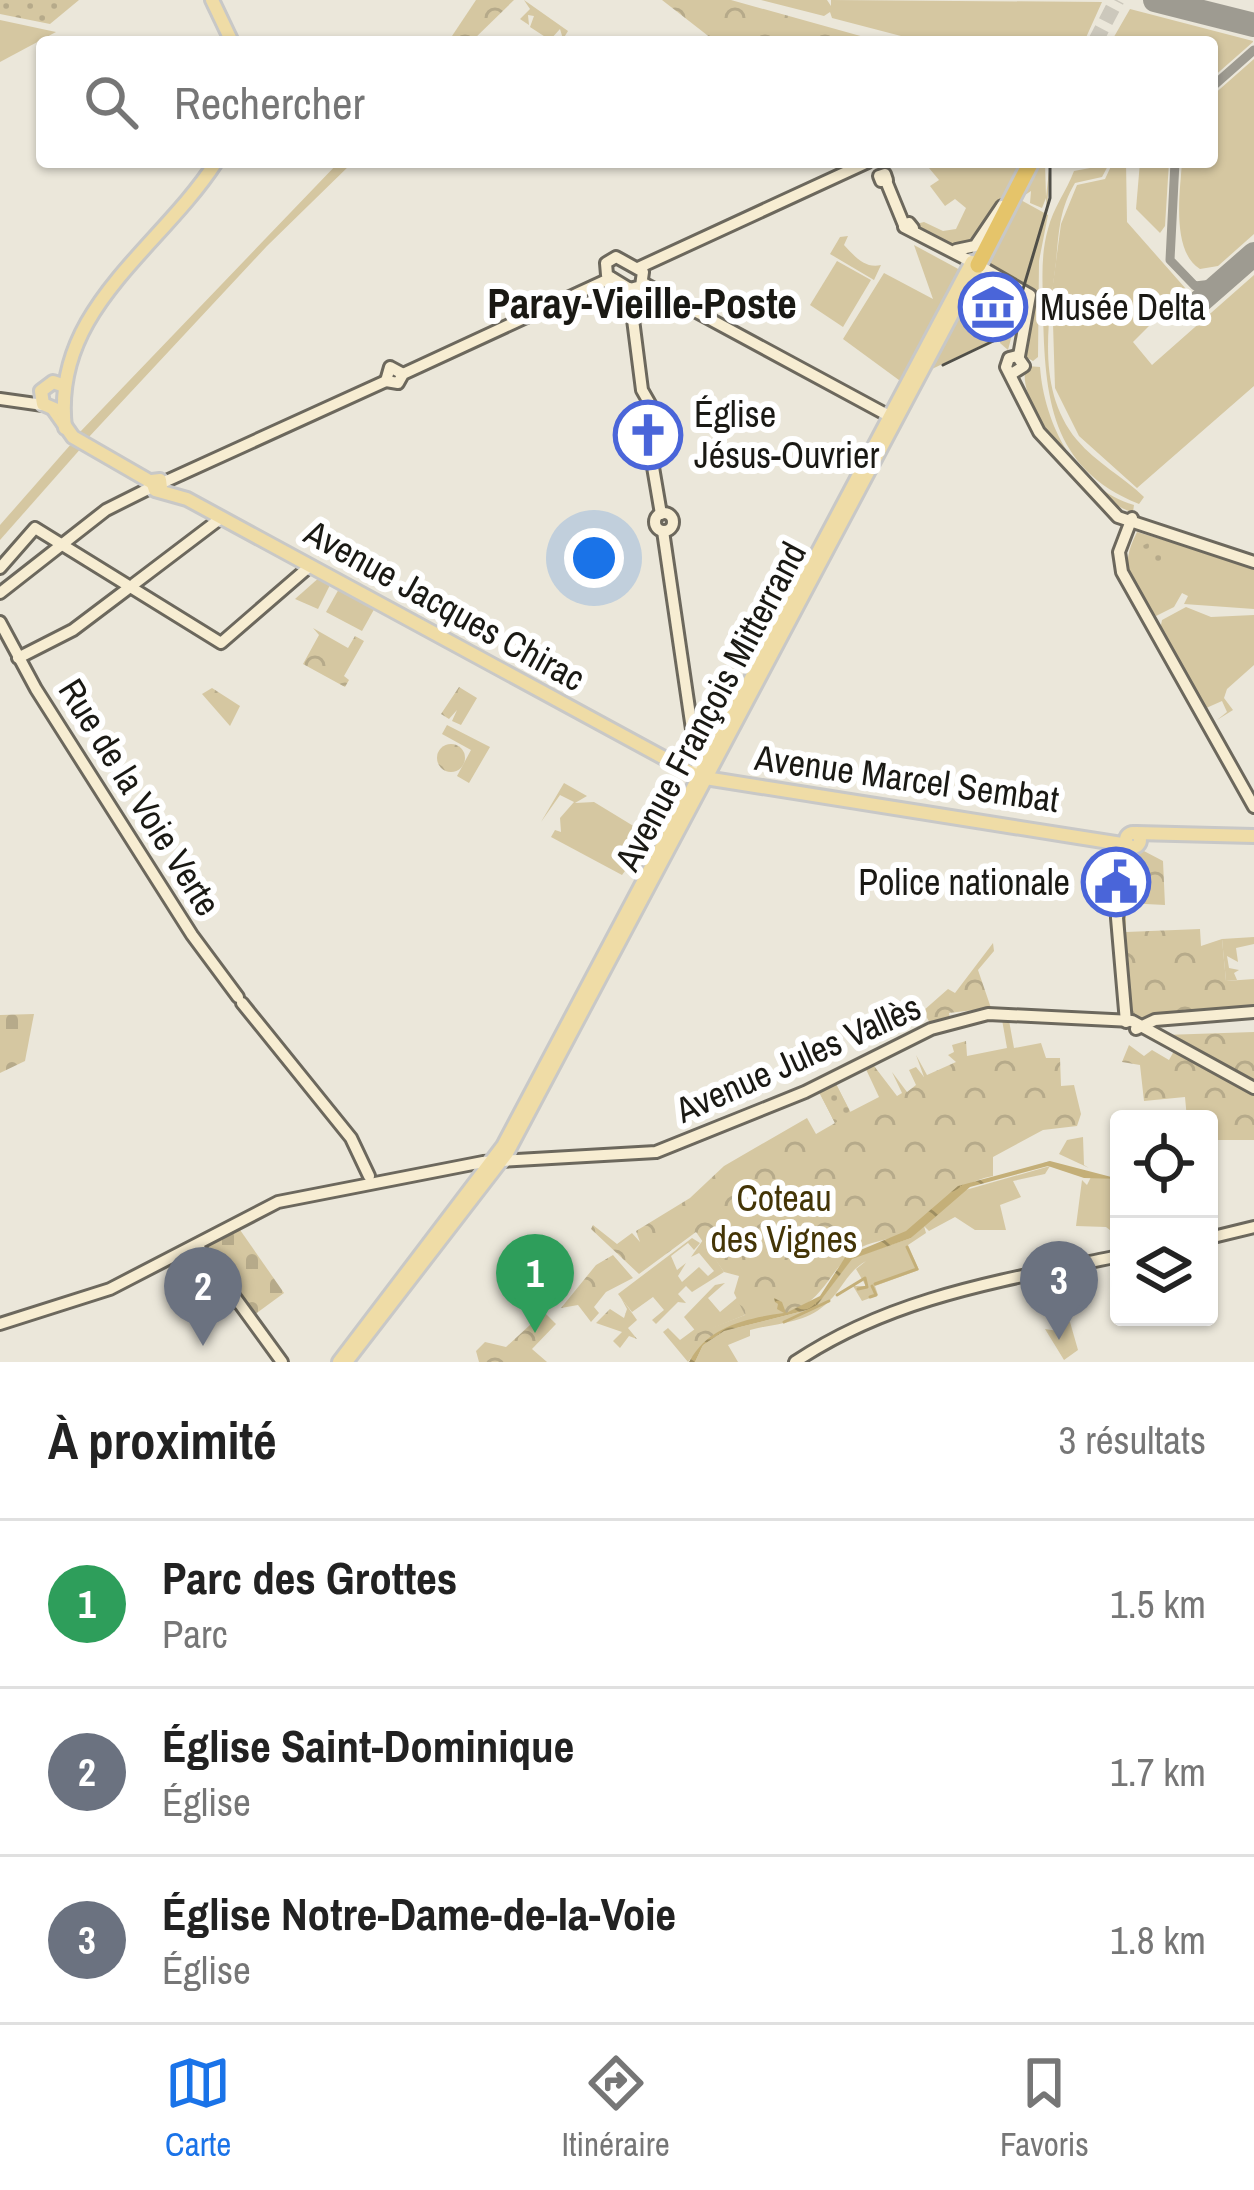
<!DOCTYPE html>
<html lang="fr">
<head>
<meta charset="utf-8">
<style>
	:root { --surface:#fff; --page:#f2f2f2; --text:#222; --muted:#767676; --line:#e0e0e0; --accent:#1a73e8 }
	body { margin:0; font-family:"Archivo Narrow",sans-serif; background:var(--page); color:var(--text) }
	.controls { position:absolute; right:36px; bottom:36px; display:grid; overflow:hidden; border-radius:12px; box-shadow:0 3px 9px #0004 }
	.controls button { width:108px; height:108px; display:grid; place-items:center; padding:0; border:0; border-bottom:3px solid var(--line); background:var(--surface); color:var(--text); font:60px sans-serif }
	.you { position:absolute; left:594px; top:558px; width:42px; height:42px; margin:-30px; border:9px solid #fff; border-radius:50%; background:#1a73e8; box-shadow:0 0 0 18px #1a73e833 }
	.badge { display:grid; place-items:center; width:78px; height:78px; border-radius:50%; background:var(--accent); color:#fff; font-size:39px; font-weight:700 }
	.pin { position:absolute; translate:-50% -99px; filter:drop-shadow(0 3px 6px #0008) }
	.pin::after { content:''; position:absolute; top:63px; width:42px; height:36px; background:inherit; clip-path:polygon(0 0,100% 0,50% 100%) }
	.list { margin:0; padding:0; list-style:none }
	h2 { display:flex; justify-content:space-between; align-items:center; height:156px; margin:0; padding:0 48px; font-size:51px }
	h2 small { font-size:39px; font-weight:400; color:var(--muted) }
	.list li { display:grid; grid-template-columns:78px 1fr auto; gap:36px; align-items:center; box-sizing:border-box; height:168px; padding:0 48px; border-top:3px solid var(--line) }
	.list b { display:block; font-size:45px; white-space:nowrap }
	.list p { margin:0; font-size:39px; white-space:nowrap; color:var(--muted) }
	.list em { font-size:39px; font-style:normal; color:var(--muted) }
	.icon { flex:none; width:66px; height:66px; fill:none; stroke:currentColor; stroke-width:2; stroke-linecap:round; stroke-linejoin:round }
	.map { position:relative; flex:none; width:1254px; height:1362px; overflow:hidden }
	.search { position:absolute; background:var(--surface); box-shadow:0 3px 9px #0004; left:36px; right:36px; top:36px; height:132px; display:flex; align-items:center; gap:30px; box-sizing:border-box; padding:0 42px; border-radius:12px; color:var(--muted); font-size:45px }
	.sheet { height:660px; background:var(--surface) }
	nav { display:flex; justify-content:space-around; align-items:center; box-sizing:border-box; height:168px; border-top:3px solid var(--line); background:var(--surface); font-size:33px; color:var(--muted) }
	nav a { display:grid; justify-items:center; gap:6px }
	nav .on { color:var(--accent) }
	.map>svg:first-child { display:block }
	.grass { fill:#d5c7a1 }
	.forest { fill:url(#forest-crowns) }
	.cemetery { fill:url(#cemetery-stones) }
	.garden { fill:url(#garden-dots) }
	.water { fill:url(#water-waves) }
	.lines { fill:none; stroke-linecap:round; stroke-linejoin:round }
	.stream { stroke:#c4af78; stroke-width:3 }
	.taxiway { stroke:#9e9b91; stroke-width:9 }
	.runway { stroke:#9e9b91; stroke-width:24 }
	.highway-tunnel { stroke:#ccc8bc; stroke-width:15; stroke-dasharray:15 8; stroke-linecap:butt }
	.secondary-casing { stroke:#6c685d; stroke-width:16 }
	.primary-casing { stroke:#c8c8c7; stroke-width:18 }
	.highway-casing { stroke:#c8c8c7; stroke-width:21 }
	.secondary { stroke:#f7edd2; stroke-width:10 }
	.primary { stroke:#efdca6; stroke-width:12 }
	.highway { stroke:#e5c46a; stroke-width:15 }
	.tram { stroke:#504f48; stroke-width:3 }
	.labels { text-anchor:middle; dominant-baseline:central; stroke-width:12; stroke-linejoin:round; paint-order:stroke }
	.poi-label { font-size:36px; fill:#1a1914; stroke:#fff; text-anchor:start }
	.street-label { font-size:36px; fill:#1a1914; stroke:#fff }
	.park-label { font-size:36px; fill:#443506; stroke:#fff }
	.quarter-label { font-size:42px; font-weight:bold; fill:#1a1914; stroke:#fff }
</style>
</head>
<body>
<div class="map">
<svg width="1254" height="1362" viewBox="0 0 1254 1362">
	<defs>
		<pattern id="forest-crowns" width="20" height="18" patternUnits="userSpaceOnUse" patternTransform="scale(3)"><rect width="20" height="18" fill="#d5c7a1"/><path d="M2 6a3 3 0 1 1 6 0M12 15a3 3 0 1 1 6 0" fill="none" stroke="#b6aa8a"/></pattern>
		<pattern id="cemetery-stones" width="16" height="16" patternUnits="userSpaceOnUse" patternTransform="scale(3)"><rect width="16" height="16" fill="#d5c7a1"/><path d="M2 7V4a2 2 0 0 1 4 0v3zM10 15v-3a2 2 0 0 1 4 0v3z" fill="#b6aa8a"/></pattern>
		<pattern id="garden-dots" width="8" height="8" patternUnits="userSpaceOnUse" patternTransform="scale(3)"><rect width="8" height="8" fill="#d5c7a1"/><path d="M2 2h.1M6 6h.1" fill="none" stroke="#b6aa8a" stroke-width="1.8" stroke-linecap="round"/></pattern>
		<pattern id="water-waves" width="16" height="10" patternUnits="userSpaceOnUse" patternTransform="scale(3)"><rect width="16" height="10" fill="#c4af78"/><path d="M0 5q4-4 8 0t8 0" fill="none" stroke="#9e8e61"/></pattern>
	</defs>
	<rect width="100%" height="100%" fill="#ebe7da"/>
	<g class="grass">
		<path d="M524,0l44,31 -5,8 -3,-10 -10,11 -20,-13 4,-11 -6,-1 1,10 -9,-6 10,-10z"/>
		<path d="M761,0h66l4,6v-6l271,2 -18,40h-160l-92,-24 -2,-6 -6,4z"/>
		<path d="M1130,9l123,32v1l-41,36v-36h-101z"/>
		<path d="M0,20l56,12 -56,30z"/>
		<path d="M1254,59v175l-36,32 -18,3c-29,-18 -20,-76 -18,-107h30v-66z"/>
		<path d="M339,162h14l-86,84 -179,192 -8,-6z"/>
		<path d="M924,162h99l-43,73 -19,15 -42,-18 -3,-8 8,-2 19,9 13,-2 10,-21 -11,-9 -10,7 -15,-20 9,-6z"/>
		<path d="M1038,162h7l1,35 4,-35 -3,48 -1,-12 -4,10 -12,-5 1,-12 -12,8 29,16 -9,46 -1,96 -5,4 -11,-6 10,-54 -11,-19 -35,-19z"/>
		<path d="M1080,162h30l-8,15 -27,6c-16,27 -16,49 -19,79 -7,58 -21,127 21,178 19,23 47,37 67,57l-5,7c-89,-36 -94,-107 -96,-192 0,-27 -3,-56 5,-83 5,-21 19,-39 26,-58l16,-3z"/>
		<path d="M1113,162h13l1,60 59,67 -53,53 19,23 102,-90v111l-117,102 -58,-52 -24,-48 -3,-97 9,-67 16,-39 28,-6z"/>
		<path d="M1140,162h29l-4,64 -5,7 -24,-24z"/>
		<path d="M848,236l-4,9c11,12 22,24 37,20l-7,15 -44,-26 10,-17z"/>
		<path d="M914,245l48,26 -59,112 -60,-44 41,-66 49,26z"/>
		<path d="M837,261l34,19 -28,47 -33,-22z"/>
		<path d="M979,279l41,25 -12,46 -8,-7 1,-7 -69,33z"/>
		<path d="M1027,366l13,1c4,56 36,121 94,138l-1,7c-31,-4 -124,-112 -106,-146z"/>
		<path d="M72,443l11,3 -83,94v-15z"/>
		<path d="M1137,532l117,35v42l-70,-5 4,-8 -6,-3 -8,14 -18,9c-24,-34 -39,-45 -19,-84z"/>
		<path d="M321,576l10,7 -13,26 -23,-10z"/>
		<path d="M340,587l36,19 -14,25 -36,-19z"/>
		<path d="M1186,607l25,10 43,-2v50l-27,24 -3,9 9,12 -16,10 10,-8 -5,-11 -18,8 -44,-79 2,-10z"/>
		<path d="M447,725l43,22 -21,36 -12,-7 14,-26 -29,-16z"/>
		<path d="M564,783l23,13 -12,7 19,-1 46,28 3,-4 11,6 -32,43 -71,-38 4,-7 6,2 -1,-14 14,-16 -14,-7 -19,27z"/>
		<path d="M1254,937v7l-18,4 2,14 -11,-6 2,12 10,2 -5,3 3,7 -11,1 -4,-42z"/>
		<path d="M1083,1137l1,28 5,3 -30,-14 8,-14z"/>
		<path d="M1050,1166l-5,8 -32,7 8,16 -21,8 6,25h-31l-20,-13 -26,14 -5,-5 2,7 -18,12 11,25 -44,16 3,9 -16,6 -9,-15h13l-10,-17 10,-8c-20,11 -24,30 -41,44 -22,19 -49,18 -75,25v6l-22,9 10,17h-43l8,-17 21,-14 91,-23 37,-50 59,-20 51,-47z"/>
		<path d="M1091,1177l28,2v58l-13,-10 -30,-1 6,-46 5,5z"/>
		<path d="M692,1238l8,5 -6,7 -6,-7 -17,13 6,14 9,-7 -8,13 4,6 17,-15 9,9 6,-5 -15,-18 -8,4 12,-17 21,32 -32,20 -6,-6 -8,8 8,9 -8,-1 -22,22 -4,-4 12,-10 -11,-13 -21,15 -14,-18z"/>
		<path d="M725,1283l-17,15 12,14 18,-15 7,18 -47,19 -14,-17 31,-32z"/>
		<path d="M1063,1321l7,1 8,28 -14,10 -19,-31 13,2 -3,-7z"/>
	</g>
	<g class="forest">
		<path d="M476,0h38l-43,42h-23z"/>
		<path d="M662,0h69l151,42h-166z"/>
		<path d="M313,628l35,20 7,-12 9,5 -20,35 5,4 -4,7 -42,-23 16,-29z"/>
		<path d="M459,687l18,11 -16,27 -9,-4 5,-11 -8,9 -8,-5z"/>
		<path d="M212,688l28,18 -10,20 -28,-32z"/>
		<circle cx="451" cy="758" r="14"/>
		<path d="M1142,850l21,11 2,44 -39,-2v29l74,-3 1,17 21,-7 4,42 28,-2v31l-120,9 -5,-6 -9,-88 13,-69z"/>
		<path d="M993,943l1,8 -16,19 13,38 -42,5 1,6 -20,4 -7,-12 25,-22 7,4z"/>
		<path d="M1001,1014l7,1 6,33 27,-5 5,15h14l1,28 13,-1 7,29 -4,12 -34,4 -50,27v19c-44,8 -58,43 -93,59 -14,6 -31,6 -43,15 -25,16 -31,45 -58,58 -45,22 -78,10 -111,54l-25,-30 5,-4 12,12 15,-11 3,4 47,-18 -11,-22 5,-17 -15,-4 -28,-40 -57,42 -48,-45 2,-4 24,19 15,-11 8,9 -4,-11 54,-33 34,-32 83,-48 9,16 19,-11 -17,-33 17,-8 15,30 29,-15 -15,-32 7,-3 26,34 5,-3 -10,-21 15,20 9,-7 -7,-15 7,-3 8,10 -8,-22 11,20 29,-13 -8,-7 6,-3 -2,-7 14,-4 1,15 40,-8z"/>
		<path d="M1254,1032v53l-90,-50z"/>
		<path d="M1129,1045l15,11 8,-6 17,10 5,-9 80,43v46h-45v-21h-22l-2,-22 -41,4 -4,-36 -18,-3z"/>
		<path d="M613,1255l20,23 -27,14 -12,15 5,6 -8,9 -13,-17 -17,3 35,-43z"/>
		<path d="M620,1296l17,24 -9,8 9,11 -8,-3 -9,12 -7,-7 9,-9 -26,-9 14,-14 14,9 3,-9z"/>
		<path d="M544,1312l12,12 -24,25 15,13h-68l-3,-11 9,-9 21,5z"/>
	</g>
	<g class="cemetery">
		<path d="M34,1014l-9,47 -25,12v-58z"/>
		<path d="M238,1227l46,66 -34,25 -46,-73z"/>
	</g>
	<g class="garden">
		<path d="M0,0h79l-29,24 -50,-10z"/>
		<path d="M1152,541l15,23 -8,13 -23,-28z"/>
		<path d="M835,1082l16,31 -16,10 -17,-33z"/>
	</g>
	<path class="water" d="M1050,1161l69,18 -35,-1 -36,-12 -78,21 -59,51 -59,21 -37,49 -91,23 -21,14 -8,17h-6c19,-36 58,-44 95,-49l-7,-4 1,-5 -3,-2 -1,-4 8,4 4,11 34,-17 26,-40 60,-25 52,-45z"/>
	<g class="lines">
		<g class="stream">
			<path d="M875,1284l42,-15 -10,-22"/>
			<path d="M837,1295l28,-17 2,9 -9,2"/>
			<path d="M870,1297l6,-2 -4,-9"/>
			<path d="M784,1322l45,-21"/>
		</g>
		<g class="taxiway">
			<path d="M1230,19l24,2"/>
			<path d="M1212,87l42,-37"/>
			<path d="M1175,162l-5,98 25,26 26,-3"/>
		</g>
		<g class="runway">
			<path d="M1155,0l99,25"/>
			<path d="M1198,303l56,-49"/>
		</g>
		<path class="highway-tunnel" d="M1095,42l22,-42"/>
		<defs>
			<g id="secondary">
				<path d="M885,174l2,6 -6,1 -2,-5z"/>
				<path d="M886,181l18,44"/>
				<path d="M913,228l-4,-5 -5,4 68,35"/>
				<path d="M956,250l19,-4 27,-40"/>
				<path d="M616,257l27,15 -2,14 -11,3 -23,-14 -1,-12z"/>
				<path d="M978,265l52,30 -11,61"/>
				<path d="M638,268l230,-106"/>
				<path d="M643,283l248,134"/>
				<path d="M629,288l13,102 24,42 -13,35 8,47"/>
				<path d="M1013,373l11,-7 -7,-10 -8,2 -3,9 33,65 79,85 136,45"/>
				<path d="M386,381l12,2 5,-9 208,-96"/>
				<path d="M386,381l4,-14 13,7"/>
				<path d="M0,399l43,6"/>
				<path d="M162,483l224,-102"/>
				<circle cx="664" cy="522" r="9"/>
				<path d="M1132,518l-13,34 3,20 132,235"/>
				<path d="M663,531l36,246"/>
				<path d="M0,568l35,-40 186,115 89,-77"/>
				<path d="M134,584l87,-66"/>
				<path d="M0,593l106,-83 46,-23"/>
				<path d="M0,622l36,67 156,246 46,62"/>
				<path d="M18,658l55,-28 57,-43"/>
				<path d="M692,725l27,14"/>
				<path d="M242,1003l109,135 18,38"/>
				<path d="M1126,1022l-9,-104 13,-72"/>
				<path d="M1136,1029l19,-9 99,-8"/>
				<path d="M1209,1238l45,-11"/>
				<path d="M197,1245l85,117"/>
				<path d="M0,1324l110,-35 168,-87 205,-40 173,-10 149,-60 126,-63 57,-15 144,7 122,67"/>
				<path d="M795,1362c98,-66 211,-82 324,-106"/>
			</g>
			<g id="primary">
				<path d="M212,0l20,42"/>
				<path d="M54,410l19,27 78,45"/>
				<path d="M57,410l-14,-6 -2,-13 12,-9 12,4"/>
				<path d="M65,428c-14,-118 94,-178 151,-266"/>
				<path d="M161,488l-1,-8 -8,1 3,9 32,9 512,278 429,68"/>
				<circle cx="1133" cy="840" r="7"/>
				<path d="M1136,833l118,3"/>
				<path d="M339,1362l164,-216 464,-875 5,-9 6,3 -471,888 -161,209"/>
			</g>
			<path id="highway" d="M978,265l53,-103"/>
		</defs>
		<use href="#secondary" class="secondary-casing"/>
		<use href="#primary" class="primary-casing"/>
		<use href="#highway" class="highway-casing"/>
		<use href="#secondary" class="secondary"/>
		<use href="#primary" class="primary"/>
		<use href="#highway" class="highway"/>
		<path class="tram" d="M943,365l67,-32 40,-135v-36"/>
	</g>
	<defs>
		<symbol id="museum-ring" viewBox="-11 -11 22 22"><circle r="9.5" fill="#fff" stroke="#4a65d9" stroke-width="1.5"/><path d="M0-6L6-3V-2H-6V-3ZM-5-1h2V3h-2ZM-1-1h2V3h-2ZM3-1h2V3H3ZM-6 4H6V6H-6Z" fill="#4a65d9"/></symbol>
		<symbol id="church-ring" viewBox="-11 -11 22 22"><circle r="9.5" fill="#fff" stroke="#4a65d9" stroke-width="1.5"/><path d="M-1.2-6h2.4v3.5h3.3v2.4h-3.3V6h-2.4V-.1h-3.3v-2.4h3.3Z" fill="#4a65d9"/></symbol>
		<symbol id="civic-ring" viewBox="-11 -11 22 22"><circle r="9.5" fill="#fff" stroke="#4a65d9" stroke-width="1.5"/><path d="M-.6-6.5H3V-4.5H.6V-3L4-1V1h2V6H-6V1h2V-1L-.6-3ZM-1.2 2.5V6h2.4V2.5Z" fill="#4a65d9"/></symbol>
	</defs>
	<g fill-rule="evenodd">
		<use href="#museum-ring" x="955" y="269" width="76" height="76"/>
		<use href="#church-ring" x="610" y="397" width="76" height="76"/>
		<use href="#civic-ring" x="1078" y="844" width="76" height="76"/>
	</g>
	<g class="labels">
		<g class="poi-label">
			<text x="1040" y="307">Musée Delta</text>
			<text x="694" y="414">Église<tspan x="694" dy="41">Jésus-Ouvrier</tspan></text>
			<text x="1070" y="882" text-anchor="end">Police nationale</text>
		</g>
		<g class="street-label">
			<text transform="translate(445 605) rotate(29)">Avenue Jacques Chirac</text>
			<text transform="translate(710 706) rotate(-62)">Avenue François Mitterrand</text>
			<text transform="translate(907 778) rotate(8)">Avenue Marcel Sembat</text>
			<text transform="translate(140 797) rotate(58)">Rue de la Voie Verte</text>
			<text transform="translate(798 1058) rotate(-24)">Avenue Jules Vallès</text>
		</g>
		<g class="park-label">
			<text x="784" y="1198">Coteau<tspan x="784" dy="41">des Vignes</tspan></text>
		</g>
		<g class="quarter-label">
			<text x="642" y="303">Paray-Vieille-Poste</text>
		</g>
	</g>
</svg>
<div class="controls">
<button><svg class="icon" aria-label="locate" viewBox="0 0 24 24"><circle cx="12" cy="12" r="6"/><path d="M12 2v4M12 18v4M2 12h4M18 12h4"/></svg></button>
<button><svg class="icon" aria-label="layers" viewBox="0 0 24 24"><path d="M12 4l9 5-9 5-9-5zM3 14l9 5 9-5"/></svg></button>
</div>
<div class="you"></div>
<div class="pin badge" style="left:535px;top:1333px;background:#2e9e5b">1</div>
<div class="pin badge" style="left:203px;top:1346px;background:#6b7280">2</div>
<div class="pin badge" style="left:1059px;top:1340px;background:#6b7280">3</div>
<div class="search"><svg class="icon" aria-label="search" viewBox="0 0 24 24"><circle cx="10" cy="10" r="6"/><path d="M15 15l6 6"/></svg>Rechercher</div>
</div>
<section class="sheet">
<h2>À proximité<small>3 résultats</small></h2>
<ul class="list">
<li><span class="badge" style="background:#2e9e5b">1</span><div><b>Parc des Grottes</b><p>Parc</p></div><em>1.5 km</em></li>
<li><span class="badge" style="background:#6b7280">2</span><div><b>Église Saint-Dominique</b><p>Église</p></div><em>1.7 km</em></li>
<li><span class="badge" style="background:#6b7280">3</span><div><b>Église Notre-Dame-de-la-Voie</b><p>Église</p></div><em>1.8 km</em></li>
</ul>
</section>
<nav>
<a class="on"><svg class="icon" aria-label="map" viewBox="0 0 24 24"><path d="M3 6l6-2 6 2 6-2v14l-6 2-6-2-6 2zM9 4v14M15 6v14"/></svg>Carte</a>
<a><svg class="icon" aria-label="directions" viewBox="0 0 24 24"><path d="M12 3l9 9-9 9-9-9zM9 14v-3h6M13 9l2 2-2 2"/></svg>Itinéraire</a>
<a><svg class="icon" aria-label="saved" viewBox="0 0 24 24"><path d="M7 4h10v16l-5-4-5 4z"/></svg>Favoris</a>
</nav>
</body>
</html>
